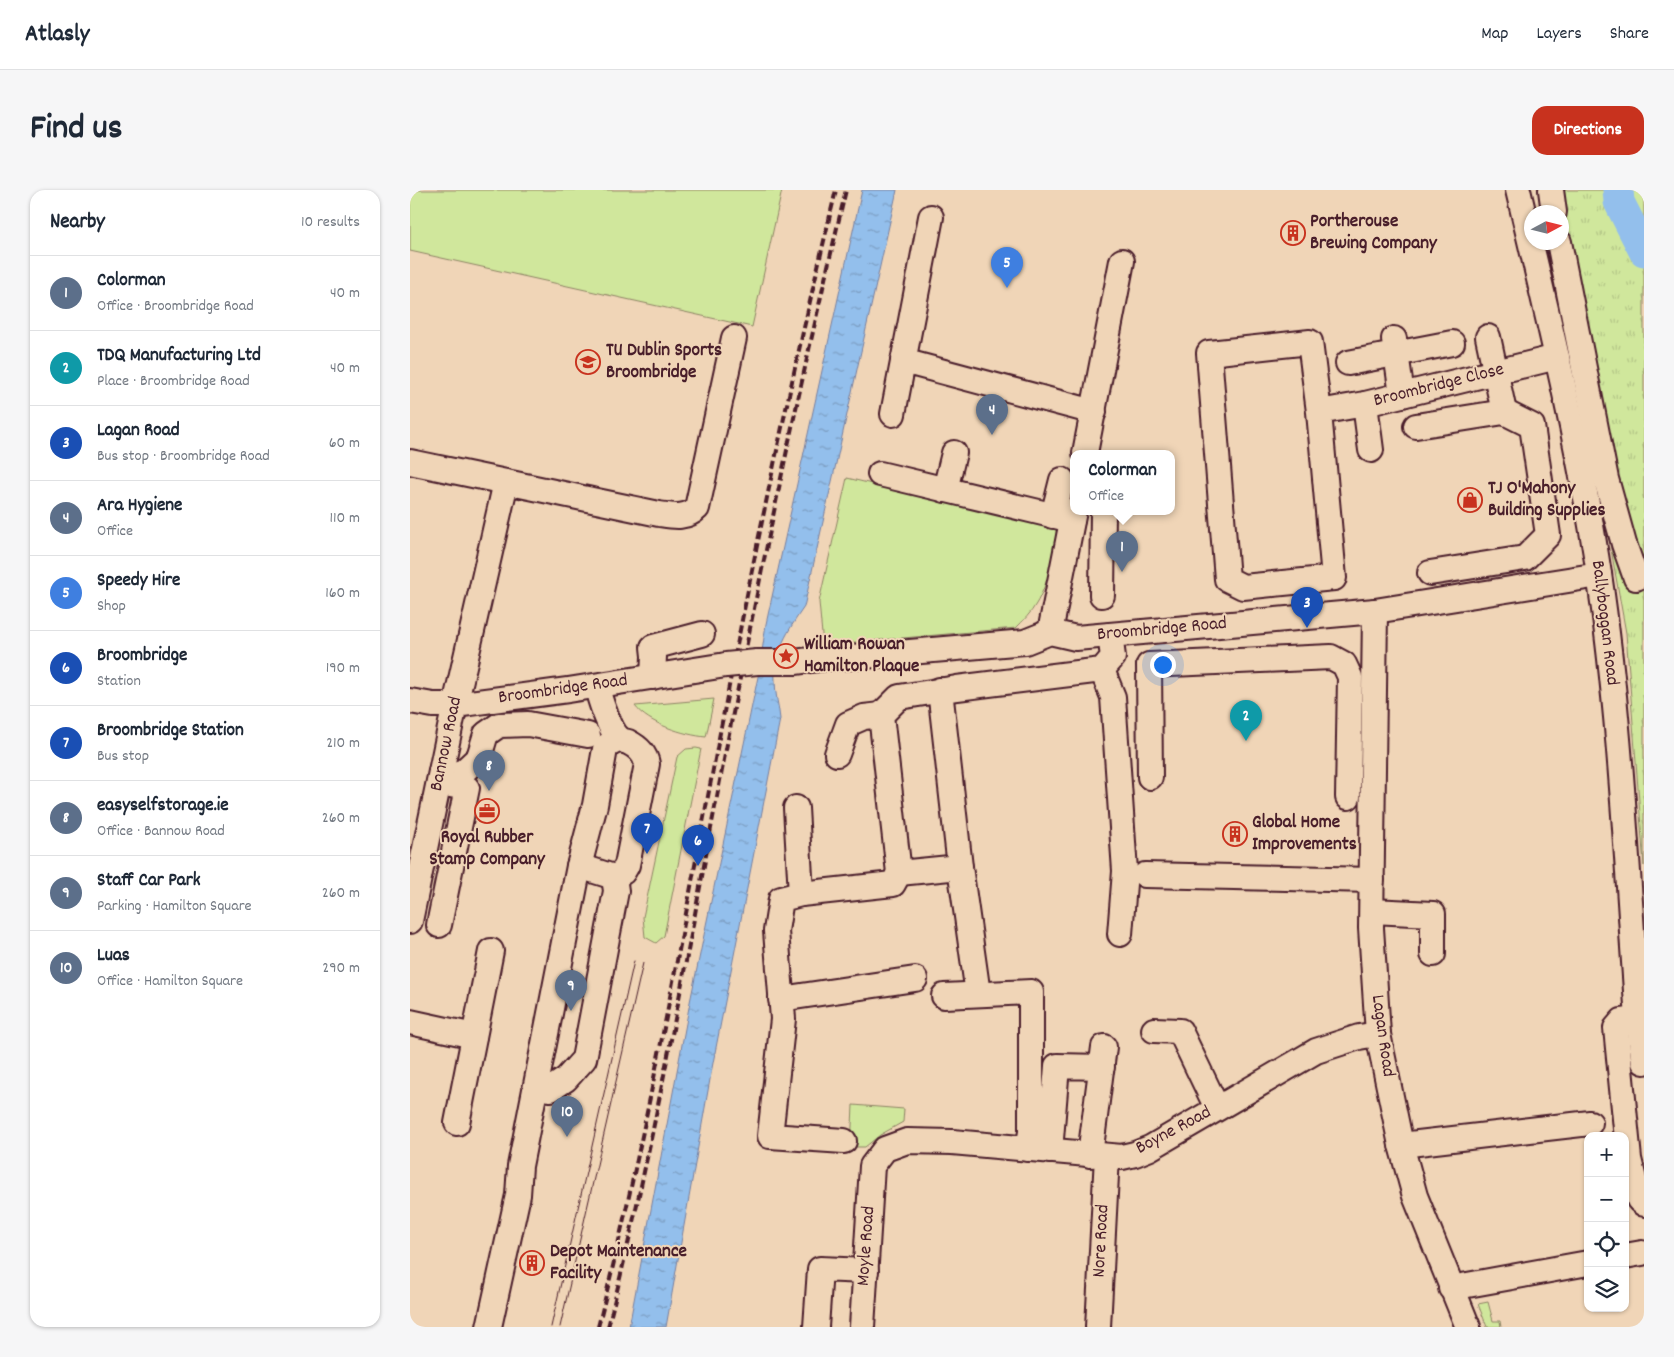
<!DOCTYPE html>
<html lang="en">
<head>
<meta charset="utf-8">
<style>
	:root { --surface:#fff; --page:#f6f6f7; --text:#1f2937; --muted:#747a83; --line:#e0e1e3; --accent:#c8321e }
	body { margin:0; font-family:Dekko,sans-serif; background:var(--page); color:var(--text) }
	.controls { position:absolute; right:15px; bottom:15px; display:grid; overflow:hidden; border-radius:10px; box-shadow:0 1px 4px #0004 }
	.controls button { width:45px; height:45px; display:grid; place-items:center; padding:0; border:0; border-bottom:1px solid var(--line); background:var(--surface); color:var(--text); font:25px sans-serif }
	.compass { position:absolute; left:1114px; top:15px; width:45px; height:45px; border-radius:50%; background:var(--surface); box-shadow:0 1px 4px #0004; rotate:83deg }
	.you { position:absolute; left:752px; top:474px; width:18px; height:18px; margin:-12px; border:4px solid #fff; border-radius:50%; background:#1a73e8; box-shadow:0 0 0 8px #1a73e833 }
	.badge { display:grid; place-items:center; width:32px; height:32px; border-radius:50%; background:var(--accent); color:#fff; font-size:16px; font-weight:700 }
	.pin { position:absolute; translate:-50% -41px; filter:drop-shadow(0 1px 2px #0008) }
	.pin::after { content:''; position:absolute; top:26px; width:18px; height:15px; background:inherit; clip-path:polygon(0 0,100% 0,50% 100%) }
	.popup { position:absolute; left:660px; top:260px; width:105px; height:65px; box-sizing:border-box; display:grid; place-content:center; border-radius:10px; background:var(--surface); filter:drop-shadow(0 1px 4px #0005); font-size:16px; white-space:nowrap; color:var(--muted) }
	.popup b { font-size:19px; color:var(--text) }
	.popup::after { content:''; position:absolute; left:50%; top:100%; margin-left:-10px; border:10px solid transparent; border-top-color:var(--surface) }
	.list { margin:0; padding:0; list-style:none }
	h2 { display:flex; justify-content:space-between; align-items:center; height:65px; margin:0; padding:0 20px; font-size:21px }
	h2 small { font-size:16px; font-weight:400; color:var(--muted) }
	.list li { display:grid; grid-template-columns:32px 1fr auto; gap:15px; align-items:center; box-sizing:border-box; height:75px; padding:0 20px; border-top:1px solid var(--line) }
	.list b { display:block; font-size:19px; white-space:nowrap }
	.list p { margin:0; font-size:16px; white-space:nowrap; color:var(--muted) }
	.list em { font-size:16px; font-style:normal; color:var(--muted) }
	.icon { flex:none; width:28px; height:28px; fill:none; stroke:currentColor; stroke-width:2; stroke-linecap:round; stroke-linejoin:round }
	.map { position:relative; flex:none; width:1234px; height:1137px; overflow:hidden; border-radius:15px }
	header { display:flex; align-items:center; gap:30px; box-sizing:border-box; height:70px; padding:0 25px; background:var(--surface); border-bottom:1px solid var(--line) }
	header strong { font-size:24px }
	nav { display:flex; gap:28px; margin-inline-start:auto; font-size:18px }
	.intro { display:flex; align-items:center; justify-content:space-between; box-sizing:border-box; height:120px; padding:0 30px }
	h1 { margin:0; font-size:35px }
	.button { padding:12px 22px; border-radius:15px; background:var(--accent); color:#fff; font-size:18px; font-weight:700 }
	main { display:flex; gap:30px; padding:0 30px }
	aside { flex:1; background:var(--surface); border-radius:15px; box-shadow:0 1px 4px #0004 }
	.map>svg:first-child { display:block }
	.grass { fill:#d0e79c; stroke:#8d8364 }
	.park { fill:url(#park-tufts); stroke:#8d8364 }
	.water { fill:url(#water-ripples); stroke:#767f9f }
	.lines { fill:none; stroke-linecap:round; stroke-linejoin:round }
	.river { stroke:#93bfec; stroke-width:31 }
	.minor-casing { stroke:#4a1f2b; stroke-width:28 }
	.minor { stroke:#f0d5b7; stroke-width:24 }
	.tram { stroke:#4a1f2b; stroke-width:1 }
	.rail { stroke:#4a1f2b; stroke-width:4; stroke-dasharray:8 4; stroke-linecap:butt }
	.minor-bridge-casing { stroke:#4a1f2b; stroke-width:28; stroke-linecap:butt }
	.minor-bridge { stroke:#f0d5b7; stroke-width:24 }
	.labels { text-anchor:middle; dominant-baseline:central; stroke-width:4; stroke-linejoin:round; paint-order:stroke }
	.poi-label { font-size:19px; font-weight:bold; fill:#4a1f2b; stroke:#f0d5b7; text-anchor:start }
	.street-label { font-size:19px; fill:#4a1f2b; stroke:#f0d5b7 }
</style>
</head>
<body>
<header>
<strong>Atlasly</strong>
<nav><a>Map</a><a>Layers</a><a>Share</a></nav>
</header>
<div class="intro"><h1>Find us</h1><a class="button">Directions</a></div>
<main>
<aside>
<h2>Nearby<small>10 results</small></h2>
<ul class="list">
<li><span class="badge" style="background:#5c6f8a">1</span><div><b>Colorman</b><p>Office · Broombridge Road</p></div><em>40 m</em></li>
<li><span class="badge" style="background:#0f9aa8">2</span><div><b>TDQ Manufacturing Ltd</b><p>Place · Broombridge Road</p></div><em>40 m</em></li>
<li><span class="badge" style="background:#1a4fb4">3</span><div><b>Lagan Road</b><p>Bus stop · Broombridge Road</p></div><em>60 m</em></li>
<li><span class="badge" style="background:#5c6f8a">4</span><div><b>Ara Hygiene</b><p>Office</p></div><em>110 m</em></li>
<li><span class="badge" style="background:#3f7fe0">5</span><div><b>Speedy Hire</b><p>Shop</p></div><em>160 m</em></li>
<li><span class="badge" style="background:#1a4fb4">6</span><div><b>Broombridge</b><p>Station</p></div><em>190 m</em></li>
<li><span class="badge" style="background:#1a4fb4">7</span><div><b>Broombridge Station</b><p>Bus stop</p></div><em>210 m</em></li>
<li><span class="badge" style="background:#5c6f8a">8</span><div><b>easyselfstorage.ie</b><p>Office · Bannow Road</p></div><em>260 m</em></li>
<li><span class="badge" style="background:#5c6f8a">9</span><div><b>Staff Car Park</b><p>Parking · Hamilton Square</p></div><em>260 m</em></li>
<li><span class="badge" style="background:#5c6f8a">10</span><div><b>Luas</b><p>Office · Hamilton Square</p></div><em>290 m</em></li>
</ul>
</aside>
<div class="map">
<svg width="1234" height="1137" viewBox="0 0 1234 1137">
	<defs>
		<pattern id="park-tufts" width="24" height="20" patternUnits="userSpaceOnUse" patternTransform="scale(1.25)"><rect width="24" height="20" fill="#d0e79c"/><path d="M3 7l-1-3M5 7V3M7 7l1-3M15 17l-1-3M17 17v-4M19 17l1-3" fill="none" stroke="#b4c687"/></pattern>
		<pattern id="water-ripples" width="26" height="14" patternUnits="userSpaceOnUse" patternTransform="scale(1.25)"><rect width="26" height="14" fill="#93bfec"/><path d="M2 4q2-2 4 0t4 0M15 11q2-2 4 0t4 0" fill="none" stroke="#7a9bbf"/></pattern>
	</defs>
	<rect width="100%" height="100%" fill="#f0d5b7"/>
	<filter id="ink" filterUnits="userSpaceOnUse"><feTurbulence type="fractalNoise" baseFrequency=".02" numOctaves="2"/><feDisplacementMap in="SourceGraphic" scale="10" xChannelSelector="R" yChannelSelector="G"/><feConvolveMatrix kernelMatrix="1 2 1 2 8 2 1 2 1" color-interpolation-filters="sRGB"/></filter>
	<g filter="url(#ink)">
		<g class="grass">
			<path d="M0,0h372l-30,137 -342,-76z"/>
			<path d="M437,288l209,50c2,20 -9,58 -20,76 -5,9 -13,17 -20,24l-193,17 -4,-43z"/>
			<path d="M304,509l-8,38c-21,-2 -58,-13 -71,-31z"/>
			<path d="M286,558l5,1 -37,187 -8,7 -11,-6 -2,-20 34,-160 9,-8z"/>
			<path d="M443,915l51,4 -1,13 -23,13 -15,12h-14z"/>
			<path d="M1078,1112l5,19h7l1,6h-14l-9,-23z"/>
		</g>
		<path class="park" d="M1129,0h105v676l-18,-233 -24,-134 -40,-257v-30h-18z"/>
		<path class="water" d="M452,0h35l-93,417c-15,22 -31,46 -29,74 0,13 4,26 5,38l-68,349 -46,259h-37l61,-325 69,-330 7,-48z"/>
		<g class="lines">
			<path class="river" d="M1208,0l1,12 25,49"/>
			<defs>
				<g id="minor">
					<path d="M1108,0c30,127 61,254 81,384 22,147 28,296 39,445l6,43"/>
					<path d="M1141,0l3,22"/>
					<path d="M1149,52l47,237 18,65 12,34"/>
					<path d="M1078,147l16,75"/>
					<path d="M984,149l8,56"/>
					<path d="M493,171l191,51"/>
					<path d="M938,173l104,-20"/>
					<path d="M909,222l-9,-70 -101,11 18,226 16,8 91,-9 -15,-166 46,-8"/>
					<path d="M483,224l38,-197"/>
					<path d="M1006,236l88,-14 28,14 16,109 -23,23 -95,15"/>
					<path d="M961,260l-6,-46 192,-47"/>
					<path d="M675,263l37,-192"/>
					<path d="M0,272l96,20"/>
					<path d="M470,284l192,46"/>
					<path d="M535,300l9,-37"/>
					<path d="M643,326l9,-36"/>
					<path d="M692,405l1,-84"/>
					<path d="M965,421l-4,317 7,106 23,111 14,51 53,131"/>
					<path d="M640,442l24,-121"/>
					<path d="M347,472h38l30,-4 27,-1 173,-15 25,-10 26,6 299,-27 224,-36"/>
					<path d="M692,480l11,27 12,174 -5,63"/>
					<path d="M243,487l1,-21 -1,-9 49,-13"/>
					<path d="M187,496c2,12 13,46 23,53 2,2 5,2 8,3 10,5 17,11 19,22l-20,101 -4,7 -9,5 -35,-11 16,-61 10,-56 3,-4 12,-6"/>
					<path d="M530,500l20,177 18,127"/>
					<path d="M0,511l23,4h22l113,-15 158,-25"/>
					<path d="M427,564l11,-30 16,-7 17,-2"/>
					<path d="M31,581l15,3 8,-3 15,-14 7,-23 13,-9 29,-1 60,11"/>
					<path d="M740,587l-1,-112 182,-8 13,7 6,13 -2,120"/>
					<path d="M29,593l28,5 -28,137"/>
					<path d="M386,618l5,86"/>
					<path d="M550,677l-61,6 -18,-158 18,-18 58,-9 145,-18 11,-13 -3,-22"/>
					<path d="M735,685l227,5"/>
					<path d="M962,721l61,3v40"/>
					<path d="M0,731l41,-198 55,-241 153,32c14,2 27,5 38,-6l37,-170"/>
					<path d="M534,806l87,-4v140l-3,17"/>
					<path d="M371,809l134,-20"/>
					<path d="M1228,829l-16,2 -6,7 13,131 10,41 5,4"/>
					<path d="M0,832l64,14"/>
					<path d="M744,840l26,1 37,77"/>
					<path d="M126,897l15,2 15,-10 18,-20 32,-168 -2,-14"/>
					<path d="M47,933l34,-172"/>
					<path d="M434,951l-74,-5 13,-117 -7,-88 5,-32 20,-5 92,-10 6,-11"/>
					<path d="M991,955l189,-22"/>
					<path d="M640,961l7,-85 45,1"/>
					<path d="M680,965l14,-108"/>
					<path d="M1215,1066l17,-3"/>
					<path d="M1041,1098l137,-25"/>
					<path d="M79,1137l29,-132 2,-29 59,-300"/>
					<path d="M406,1137l4,-58 46,2"/>
					<path d="M452,1137l10,-161 13,-17 22,-8 45,1 170,15 13,-3 15,-6 166,-97 43,-14 19,-3"/>
					<path d="M688,1137l9,-171"/>
				</g>
			</defs>
			<use href="#minor" class="minor-casing"/>
			<use href="#minor" class="minor"/>
			<g class="tram">
				<path d="M141,1137l83,-366"/>
				<path d="M150,1137l83,-364"/>
			</g>
			<g class="rail">
				<path d="M188,1137c54,-213 90,-431 132,-646 32,-165 67,-328 106,-491"/>
				<path d="M198,1137c52,-206 86,-416 127,-624 34,-171 70,-343 111,-513"/>
			</g>
			<defs>
				<path id="minor-bridge" d="M316,475l31,-3"/>
			</defs>
			<use href="#minor-bridge" class="minor-bridge-casing"/>
			<use href="#minor-bridge" class="minor-bridge"/>
		</g>
	</g>
	<defs>
		<symbol id="building-ring" viewBox="-11 -11 22 22"><circle r="9.5" fill="#f0d5b7" stroke="#c8321e" stroke-width="1.5"/><path d="M-4-6H4V6H1V3H-1V6H-4ZM-2.5-4.3h1.7v1.8h-1.7ZM.8-4.3h1.7v1.8H.8ZM-2.5-1h1.7V.8h-1.7ZM.8-1h1.7V.8H.8Z" fill="#c8321e"/></symbol>
		<symbol id="university-ring" viewBox="-11 -11 22 22"><circle r="9.5" fill="#f0d5b7" stroke="#c8321e" stroke-width="1.5"/><path d="M0-5L7-2L0 1L-7-2ZM-4 1L0 2.5L4 1V4Q0 6-4 4Z" fill="#c8321e"/></symbol>
		<symbol id="shop-ring" viewBox="-11 -11 22 22"><circle r="9.5" fill="#f0d5b7" stroke="#c8321e" stroke-width="1.5"/><path d="M-5-2.5h2.3a2.7 3.5 0 0 1 5.4 0H5L5.5 6h-11ZM-1.5-2.5h3a1.5 2.3 0 0 0-3 0Z" fill="#c8321e"/></symbol>
		<symbol id="sight-ring" viewBox="-11 -11 22 22"><circle r="9.5" fill="#f0d5b7" stroke="#c8321e" stroke-width="1.5"/><path d="M0-6L1.8-2.2L6-1.7L2.9 1.2L3.7 5.4L0 3.3L-3.7 5.4L-2.9 1.2L-6-1.7L-1.8-2.2Z" fill="#c8321e"/></symbol>
		<symbol id="office-ring" viewBox="-11 -11 22 22"><circle r="9.5" fill="#f0d5b7" stroke="#c8321e" stroke-width="1.5"/><path d="M-6-3h4V-5.5h4V-3h4V5H-6ZM-1-4.5V-3h2v-1.5ZM-6 0V1H6V0Z" fill="#c8321e"/></symbol>
	</defs>
	<g fill-rule="evenodd">
		<use href="#building-ring" x="869" y="29" width="28" height="28"/>
		<use href="#university-ring" x="164" y="158" width="28" height="28"/>
		<use href="#shop-ring" x="1046" y="296" width="28" height="28"/>
		<use href="#sight-ring" x="362" y="452" width="28" height="28"/>
		<use href="#office-ring" x="63" y="607" width="28" height="28"/>
		<use href="#building-ring" x="811" y="630" width="28" height="28"/>
		<use href="#building-ring" x="108" y="1059" width="28" height="28"/>
	</g>
	<g class="labels">
		<g class="poi-label">
			<text x="900" y="32">Portherouse<tspan x="900" dy="22">Brewing Company</tspan></text>
			<text x="196" y="161">TU Dublin Sports<tspan x="196" dy="22">Broombridge</tspan></text>
			<text x="1078" y="299">TJ O'Mahony<tspan x="1078" dy="22">Building Supplies</tspan></text>
			<text x="394" y="455">William Rowan<tspan x="394" dy="22">Hamilton Plaque</tspan></text>
			<text x="842" y="633">Global Home<tspan x="842" dy="22">Improvements</tspan></text>
			<text x="77" y="648" text-anchor="middle">Royal Rubber<tspan x="77" dy="22">Stamp Company</tspan></text>
			<text x="140" y="1062">Depot Maintenance<tspan x="140" dy="22">Facility</tspan></text>
		</g>
		<g class="street-label">
			<text transform="translate(1029 196) rotate(-14)">Broombridge Close</text>
			<text transform="translate(1194 433) rotate(83)">Ballyboggan Road</text>
			<text transform="translate(752 440) rotate(-5)">Broombridge Road</text>
			<text transform="translate(153 500) rotate(-8)">Broombridge Road</text>
			<text transform="translate(37 554) rotate(-78)">Bannow Road</text>
			<text transform="translate(972 846) rotate(82)">Lagan Road</text>
			<text transform="translate(764 941) rotate(-28)">Boyne Road</text>
			<text transform="translate(692 1051) rotate(-87)">Nore Road</text>
			<text transform="translate(457 1056) rotate(-86)">Moyle Road</text>
		</g>
	</g>
</svg>
<div class="controls">
<button>+</button>
<button>−</button>
<button><svg class="icon" aria-label="locate" viewBox="0 0 24 24"><circle cx="12" cy="12" r="6"/><path d="M12 2v4M12 18v4M2 12h4M18 12h4"/></svg></button>
<button><svg class="icon" aria-label="layers" viewBox="0 0 24 24"><path d="M12 4l9 5-9 5-9-5zM3 14l9 5 9-5"/></svg></button>
</div>
<svg class="compass" viewBox="-18 -18 36 36"><path d="M0-13l5 13h-10z" fill="#e53935"/><path d="M0 13l5-13h-10z" fill="#747a83"/></svg>
<div class="you"></div>
<div class="pin badge" style="left:712px;top:382px;background:#5c6f8a">1</div>
<div class="popup"><b>Colorman</b>Office</div>
<div class="pin badge" style="left:836px;top:551px;background:#0f9aa8">2</div>
<div class="pin badge" style="left:897px;top:438px;background:#1a4fb4">3</div>
<div class="pin badge" style="left:582px;top:245px;background:#5c6f8a">4</div>
<div class="pin badge" style="left:597px;top:98px;background:#3f7fe0">5</div>
<div class="pin badge" style="left:288px;top:676px;background:#1a4fb4">6</div>
<div class="pin badge" style="left:237px;top:664px;background:#1a4fb4">7</div>
<div class="pin badge" style="left:79px;top:601px;background:#5c6f8a">8</div>
<div class="pin badge" style="left:161px;top:821px;background:#5c6f8a">9</div>
<div class="pin badge" style="left:157px;top:947px;background:#5c6f8a">10</div>
</div>
</main>
</body>
</html>
